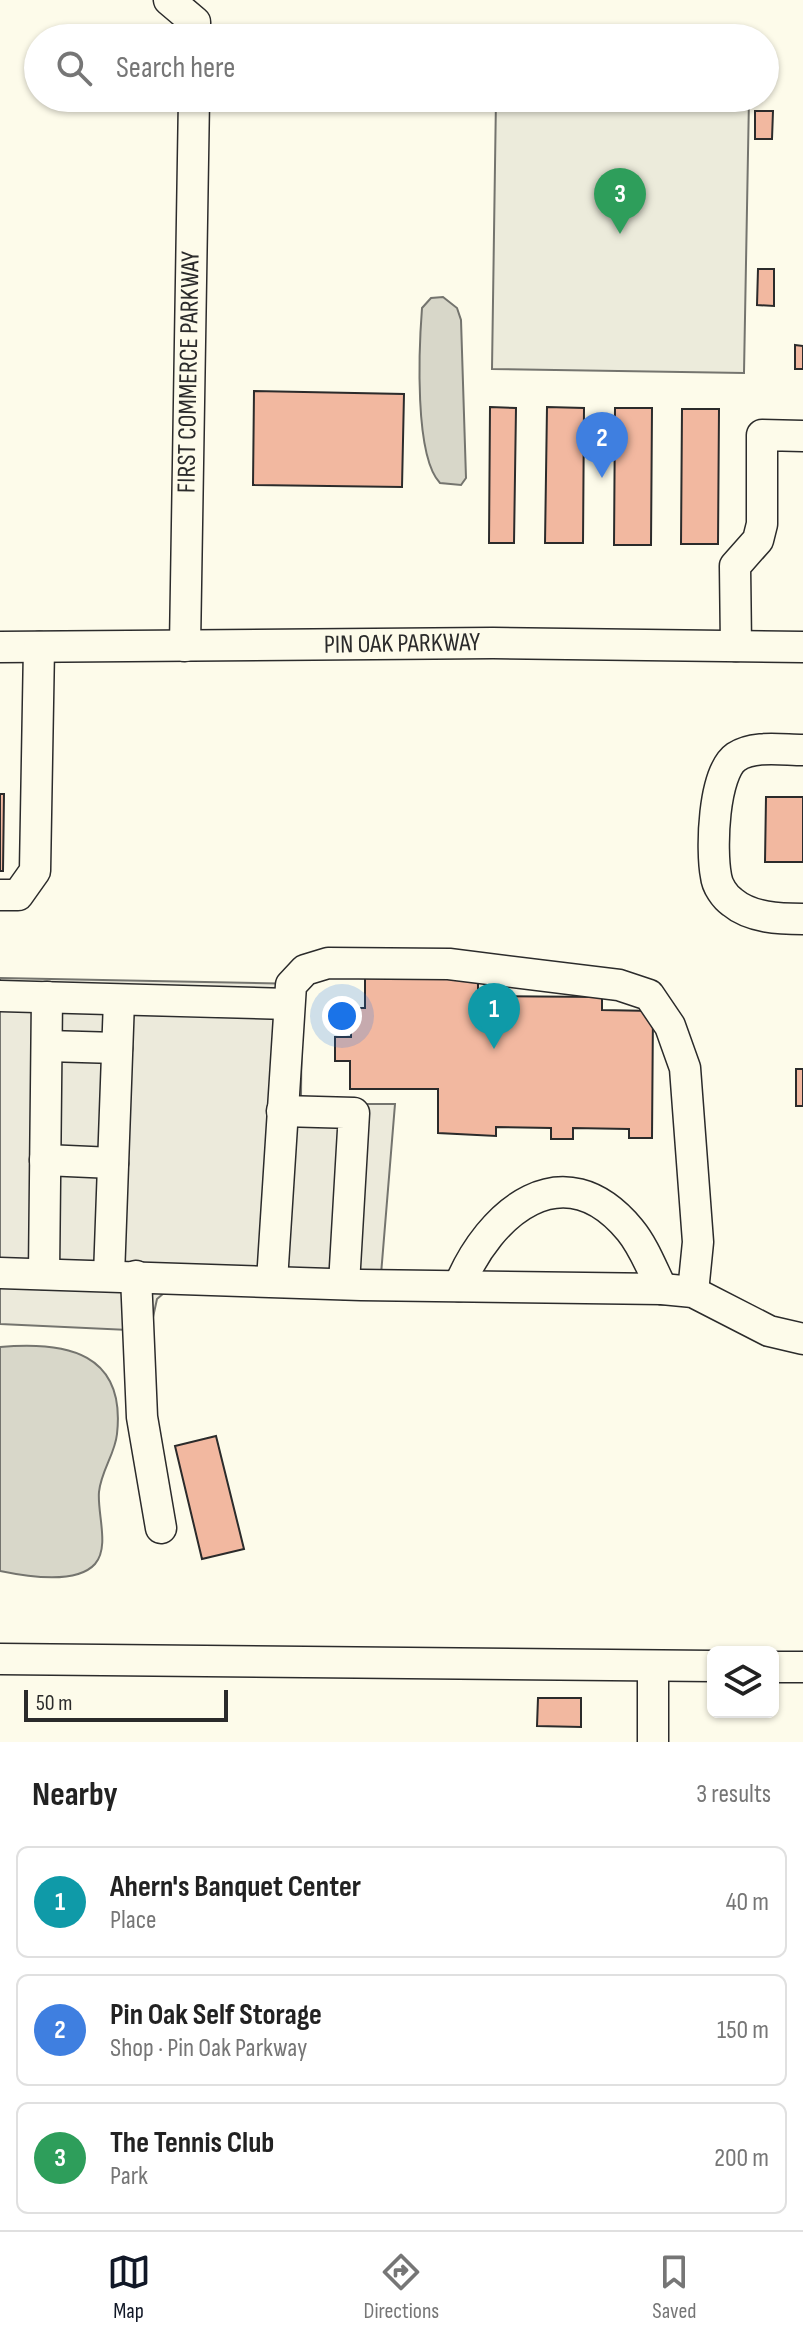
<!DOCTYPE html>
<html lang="en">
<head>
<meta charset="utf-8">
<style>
	:root { --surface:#fff; --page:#f2f2f2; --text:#222; --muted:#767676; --line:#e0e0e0; --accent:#111827 }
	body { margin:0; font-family:"Sofia Sans Condensed",sans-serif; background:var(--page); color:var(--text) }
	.controls { position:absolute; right:24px; bottom:24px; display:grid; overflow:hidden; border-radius:12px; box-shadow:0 2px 6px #0004 }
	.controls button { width:72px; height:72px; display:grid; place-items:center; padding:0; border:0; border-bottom:2px solid var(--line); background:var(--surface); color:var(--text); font:40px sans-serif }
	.scale { position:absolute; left:24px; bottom:20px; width:204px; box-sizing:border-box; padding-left:8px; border:4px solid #2b2b2b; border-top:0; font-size:22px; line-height:28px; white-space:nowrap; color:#2b2b2b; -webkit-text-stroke:6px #fdfbea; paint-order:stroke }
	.you { position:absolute; left:342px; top:1016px; width:28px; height:28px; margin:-20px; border:6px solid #fff; border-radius:50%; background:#1a73e8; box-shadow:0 0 0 12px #1a73e833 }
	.badge { display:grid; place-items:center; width:52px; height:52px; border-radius:50%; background:var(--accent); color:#fff; font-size:26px; font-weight:700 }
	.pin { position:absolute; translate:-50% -66px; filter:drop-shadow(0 2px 4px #0008) }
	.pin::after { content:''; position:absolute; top:42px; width:28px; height:24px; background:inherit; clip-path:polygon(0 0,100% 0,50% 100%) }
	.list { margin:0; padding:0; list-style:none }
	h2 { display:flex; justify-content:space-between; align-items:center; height:104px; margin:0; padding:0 32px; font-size:34px }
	h2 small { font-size:26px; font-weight:400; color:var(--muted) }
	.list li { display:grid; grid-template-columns:52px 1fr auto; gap:24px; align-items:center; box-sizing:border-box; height:112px; margin:0 16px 16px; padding:0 16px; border:2px solid var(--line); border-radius:12px }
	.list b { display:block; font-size:30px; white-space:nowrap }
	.list p { margin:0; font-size:26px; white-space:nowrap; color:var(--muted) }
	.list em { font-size:26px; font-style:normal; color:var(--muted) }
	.icon { flex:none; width:44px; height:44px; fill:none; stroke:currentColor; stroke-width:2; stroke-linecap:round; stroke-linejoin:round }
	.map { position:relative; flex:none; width:803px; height:1742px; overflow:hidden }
	.search { position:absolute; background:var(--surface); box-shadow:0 2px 6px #0004; left:24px; right:24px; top:24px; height:88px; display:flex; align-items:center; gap:20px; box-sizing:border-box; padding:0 28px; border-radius:44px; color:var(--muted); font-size:30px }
	.sheet { height:488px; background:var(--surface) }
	nav { display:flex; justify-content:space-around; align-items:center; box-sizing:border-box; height:112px; border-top:2px solid var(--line); background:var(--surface); font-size:22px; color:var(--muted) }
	nav a { display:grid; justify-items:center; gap:4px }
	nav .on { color:var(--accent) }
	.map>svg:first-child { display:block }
	.green { fill:#ecebdb; stroke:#74746e; stroke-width:2 }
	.parking { fill:#eceadb; stroke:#74746e; stroke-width:2 }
	.water { fill:#d8d7c9; stroke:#74746e; stroke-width:2 }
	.building { fill:#f2b8a0; stroke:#2b2b2b; stroke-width:2 }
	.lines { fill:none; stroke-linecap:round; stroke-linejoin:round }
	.minor-casing { stroke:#2b2b2b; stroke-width:33 }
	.minor { stroke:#fdfbea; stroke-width:30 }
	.labels { text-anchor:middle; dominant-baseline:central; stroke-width:6; stroke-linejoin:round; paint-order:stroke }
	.street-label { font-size:26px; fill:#2b2b2b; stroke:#fdfbea }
</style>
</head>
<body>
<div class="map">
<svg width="803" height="1742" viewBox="0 0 803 1742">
	<rect width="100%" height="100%" fill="#fdfbea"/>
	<path class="green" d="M496,98h253l-5,275 -252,-4z"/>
	<path class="parking" d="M0,978l302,6 -1,115 6,5h88l-16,195 -215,-6 -7,6 -7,32 -150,-7z"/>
	<g class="water">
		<path d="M443,297l14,11 4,12 5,158 -5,7 -21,-2c-26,-27 -21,-136 -18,-175l9,-10z"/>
		<path d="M0,1347c67,-6 126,6 117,87 -2,20 -16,37 -18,58 -2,21 11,55 -4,72 -19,21 -71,12 -95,7z"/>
	</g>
	<g class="building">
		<path d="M755,111h18l-1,28h-17z"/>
		<path d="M758,269h16v37l-17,-1z"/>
		<path d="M795,345l8,1v23h-8z"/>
		<path d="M254,391l150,3 -2,93 -149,-2z"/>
		<path d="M490,407l26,1 -2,135h-25z"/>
		<path d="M547,407l37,1 -1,135h-38z"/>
		<path d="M615,408h37l-1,137h-37z"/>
		<path d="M682,409h37l-1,135h-37z"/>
		<path d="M0,794h4l-1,77h-3z"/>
		<path d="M766,797h37v65h-38z"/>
		<path d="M365,973h113v23l124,1v13l51,1 -1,127h-23v-9l-56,-1v11h-22v-11l-55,-1v9l-58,-3v-44h-88v-28h-15v-24h16v-29h14z"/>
		<rect x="796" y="1069" width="7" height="37"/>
		<path d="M216,1436l28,113 -42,10 -27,-113z"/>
		<path d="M538,1698h43v29l-44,-1z"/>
	</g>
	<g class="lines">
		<defs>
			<g id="minor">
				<path d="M169,0l26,22v16"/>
				<path d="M185,646l9,-548"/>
				<path d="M736,646l-1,-80 23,-26 4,-16v-89l41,1"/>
				<path d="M0,647l493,-4 310,4"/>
				<path d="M803,750c-21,0 -49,-5 -67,7 -23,16 -25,93 -20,119 1,10 9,21 16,26 19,16 48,17 71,17"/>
				<path d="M0,895h18l17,-24 4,-224"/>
				<path d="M0,996l288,8"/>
				<path d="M47,1046l70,2"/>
				<path d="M282,1111l72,2 -10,171"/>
				<path d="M45,1160l68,3"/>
				<path d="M0,1273l361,12 301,4 31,3 76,39 34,8"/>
				<path d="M44,1274l3,-277"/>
				<path d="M109,1276l10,-276"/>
				<path d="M136,1276l6,141 19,111"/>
				<path d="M272,1281l19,-296 14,-15 23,-7 121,1 170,21 30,10 21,31 15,42 13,174 -5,50"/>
				<path d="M459,1286c30,-73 104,-137 171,-56 14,17 22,39 32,59"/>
				<path d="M0,1659l713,7"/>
				<path d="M773,1667h30"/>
				<path d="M653,1742v-76"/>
			</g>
		</defs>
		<use href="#minor" class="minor-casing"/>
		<use href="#minor" class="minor"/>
	</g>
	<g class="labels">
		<g class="street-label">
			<text transform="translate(189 372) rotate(-89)">FIRST COMMERCE PARKWAY</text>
			<text transform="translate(402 644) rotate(-1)">PIN OAK PARKWAY</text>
		</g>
	</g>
</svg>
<div class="controls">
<button><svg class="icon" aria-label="layers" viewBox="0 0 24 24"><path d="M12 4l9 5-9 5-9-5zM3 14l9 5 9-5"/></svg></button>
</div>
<div class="scale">50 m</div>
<div class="you"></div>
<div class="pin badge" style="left:494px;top:1049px;background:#0f9aa8">1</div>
<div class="pin badge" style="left:602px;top:478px;background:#3f7fe0">2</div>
<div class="pin badge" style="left:620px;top:234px;background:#2e9e5b">3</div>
<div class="search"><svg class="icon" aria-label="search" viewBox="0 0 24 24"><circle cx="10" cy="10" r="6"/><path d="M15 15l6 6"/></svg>Search here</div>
</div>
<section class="sheet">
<h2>Nearby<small>3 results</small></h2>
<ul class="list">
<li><span class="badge" style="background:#0f9aa8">1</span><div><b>Ahern's Banquet Center</b><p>Place</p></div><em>40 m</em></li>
<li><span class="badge" style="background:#3f7fe0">2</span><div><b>Pin Oak Self Storage</b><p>Shop · Pin Oak Parkway</p></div><em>150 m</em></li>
<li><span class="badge" style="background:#2e9e5b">3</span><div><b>The Tennis Club</b><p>Park</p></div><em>200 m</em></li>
</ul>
</section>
<nav>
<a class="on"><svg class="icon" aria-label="map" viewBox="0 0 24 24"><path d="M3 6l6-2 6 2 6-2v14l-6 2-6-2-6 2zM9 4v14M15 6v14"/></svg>Map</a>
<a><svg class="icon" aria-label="directions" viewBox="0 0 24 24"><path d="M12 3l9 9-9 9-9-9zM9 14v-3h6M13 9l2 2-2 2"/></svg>Directions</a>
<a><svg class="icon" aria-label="saved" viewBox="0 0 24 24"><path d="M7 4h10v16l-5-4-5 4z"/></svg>Saved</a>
</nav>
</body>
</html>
